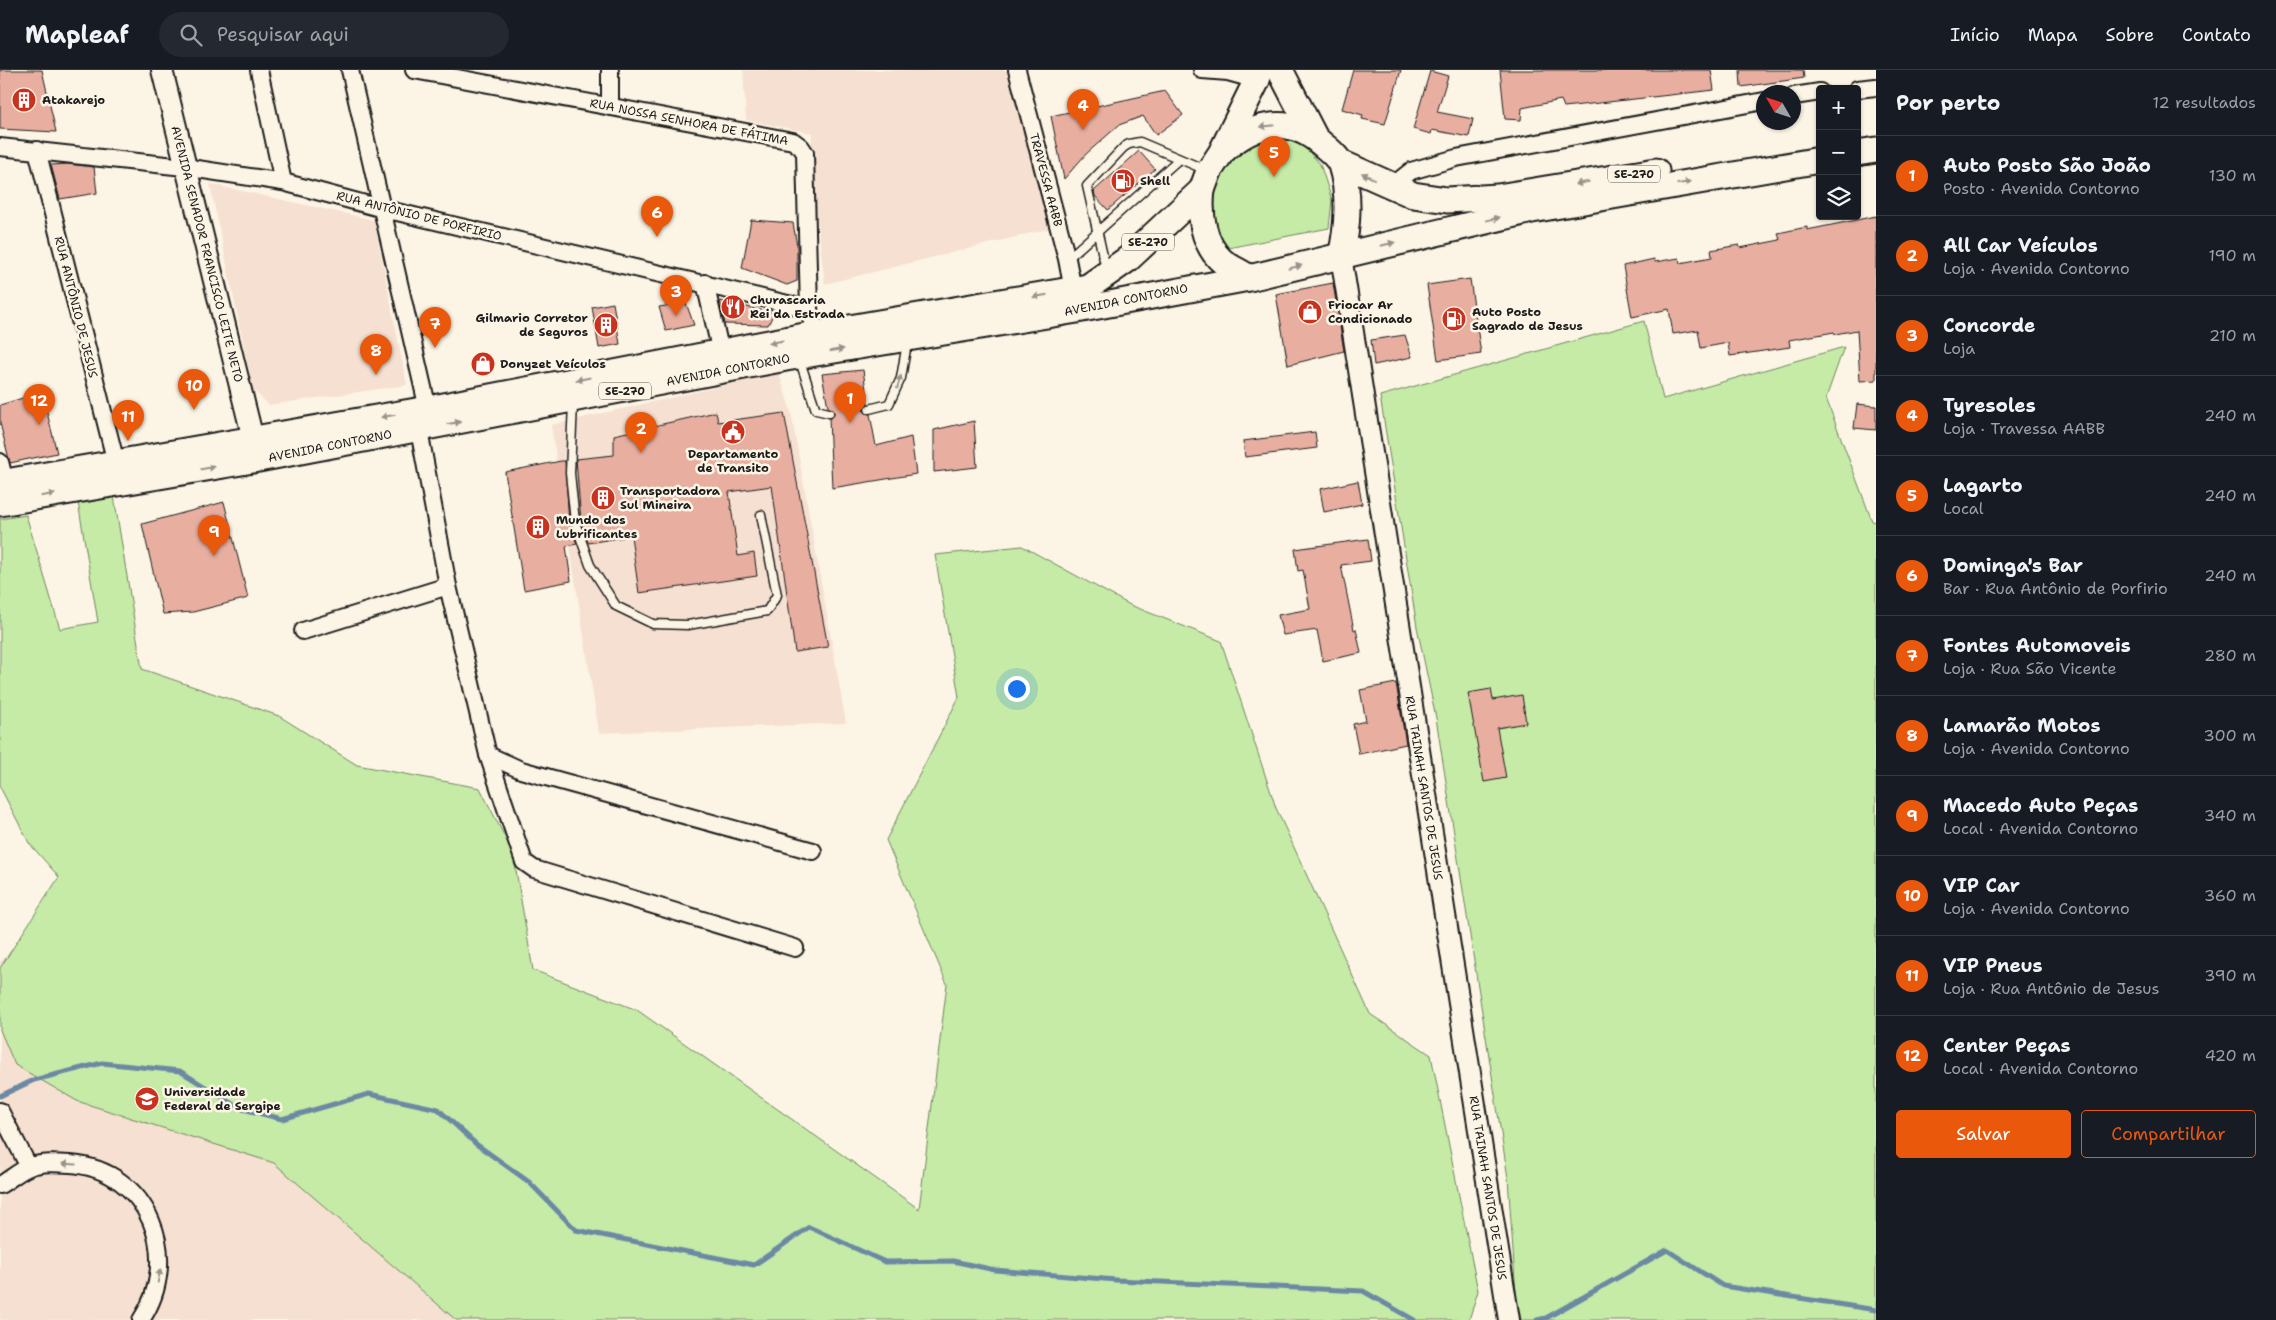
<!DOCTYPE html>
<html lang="pt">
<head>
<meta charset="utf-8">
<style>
	:root { --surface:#171b24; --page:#242831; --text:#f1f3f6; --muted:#9ea1a6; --line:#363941; --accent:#ea580c }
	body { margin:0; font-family:"Shantell Sans",sans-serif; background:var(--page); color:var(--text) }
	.controls { position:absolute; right:15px; top:15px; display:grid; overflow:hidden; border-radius:5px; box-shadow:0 1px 4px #0004 }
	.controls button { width:45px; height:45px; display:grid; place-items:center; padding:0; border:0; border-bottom:1px solid var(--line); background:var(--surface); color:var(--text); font:25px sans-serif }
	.compass { position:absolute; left:1756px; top:15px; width:45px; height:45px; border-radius:50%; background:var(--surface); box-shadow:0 1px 4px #0004; rotate:309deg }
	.you { position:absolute; left:1016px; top:618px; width:18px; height:18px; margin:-12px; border:4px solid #fff; border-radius:50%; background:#1a73e8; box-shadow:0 0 0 8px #1a73e833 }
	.badge { display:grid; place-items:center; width:32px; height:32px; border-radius:50%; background:var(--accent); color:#fff; font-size:16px; font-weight:700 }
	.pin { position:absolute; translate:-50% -41px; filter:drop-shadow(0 1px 2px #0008) }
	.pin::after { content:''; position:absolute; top:26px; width:18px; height:15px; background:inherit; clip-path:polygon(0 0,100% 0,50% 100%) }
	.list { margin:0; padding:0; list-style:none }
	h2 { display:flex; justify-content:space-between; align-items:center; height:65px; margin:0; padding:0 20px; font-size:21px }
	h2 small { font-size:16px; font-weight:400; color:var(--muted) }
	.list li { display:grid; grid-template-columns:32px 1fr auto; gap:15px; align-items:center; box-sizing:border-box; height:80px; padding:0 20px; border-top:1px solid var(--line) }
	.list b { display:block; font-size:19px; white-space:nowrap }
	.list p { margin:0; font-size:16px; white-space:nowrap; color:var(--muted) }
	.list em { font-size:16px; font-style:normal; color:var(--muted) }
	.actions { display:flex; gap:10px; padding:15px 20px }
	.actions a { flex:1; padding:11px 0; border:1px solid var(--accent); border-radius:5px; text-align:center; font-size:18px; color:var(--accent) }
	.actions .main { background:var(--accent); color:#fff }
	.icon { flex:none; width:28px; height:28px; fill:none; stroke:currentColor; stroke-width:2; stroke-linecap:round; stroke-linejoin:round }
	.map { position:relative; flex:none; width:1876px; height:1250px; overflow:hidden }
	header { display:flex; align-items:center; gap:30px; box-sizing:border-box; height:70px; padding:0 25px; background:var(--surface); border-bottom:1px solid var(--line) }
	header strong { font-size:24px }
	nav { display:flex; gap:28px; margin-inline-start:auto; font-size:18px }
	.search { width:350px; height:45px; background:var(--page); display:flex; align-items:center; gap:12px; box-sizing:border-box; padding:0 18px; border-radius:28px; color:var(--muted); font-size:19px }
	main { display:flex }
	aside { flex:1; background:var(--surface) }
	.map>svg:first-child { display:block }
	.built { fill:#f6e0d1 }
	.green { fill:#c5eba6; stroke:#708461 }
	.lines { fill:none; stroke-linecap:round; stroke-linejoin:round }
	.stream { stroke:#6c89a4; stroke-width:5 }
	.building { fill:#e8afa1; stroke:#1c1c1c }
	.service-casing { stroke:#1c1c1c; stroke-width:11 }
	.minor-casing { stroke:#1c1c1c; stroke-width:20 }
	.tertiary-casing { stroke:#1c1c1c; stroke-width:24 }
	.primary-casing { stroke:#1c1c1c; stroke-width:29 }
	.service { stroke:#fcf5e5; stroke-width:8 }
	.minor { stroke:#fcf5e5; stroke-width:16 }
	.tertiary { stroke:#fcf5e5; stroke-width:20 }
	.primary { stroke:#fcf5e5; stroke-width:25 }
	.oneway { fill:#97938b }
	.labels { text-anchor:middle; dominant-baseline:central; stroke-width:5; stroke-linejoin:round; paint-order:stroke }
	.shield { fill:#fcf5e5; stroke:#5f5d58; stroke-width:1 }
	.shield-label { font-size:11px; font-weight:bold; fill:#1c1c1c }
	.poi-label { font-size:12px; font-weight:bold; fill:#1c1c1c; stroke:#fcf5e5; text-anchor:start }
	.street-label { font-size:12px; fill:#1c1c1c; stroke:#fcf5e5 }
</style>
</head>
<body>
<header>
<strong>Mapleaf</strong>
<div class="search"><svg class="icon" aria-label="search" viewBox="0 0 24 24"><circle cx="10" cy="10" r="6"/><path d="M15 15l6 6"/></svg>Pesquisar aqui</div>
<nav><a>Início</a><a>Mapa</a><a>Sobre</a><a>Contato</a></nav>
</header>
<main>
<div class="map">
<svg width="1876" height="1250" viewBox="0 0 1876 1250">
	<rect width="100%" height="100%" fill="#fcf5e5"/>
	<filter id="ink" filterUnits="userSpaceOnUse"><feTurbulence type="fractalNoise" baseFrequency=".02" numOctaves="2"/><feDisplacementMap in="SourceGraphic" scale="10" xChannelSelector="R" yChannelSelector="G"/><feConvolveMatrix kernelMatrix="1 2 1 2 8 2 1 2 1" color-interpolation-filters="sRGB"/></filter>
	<g filter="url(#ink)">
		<g class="built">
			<path d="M743,0h273l36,158 -227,56 -14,-114 1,-37 -66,-13z"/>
			<path d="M210,114l164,36 33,165 -138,20 -16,-15z"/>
			<path d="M778,300l13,42 55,311 -247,10 -48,-308 162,-37z"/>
			<path d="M72,830l529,420h-601v-358z"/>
		</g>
		<g class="green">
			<path d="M1279,67l22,6 19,21 12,36 -3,28 -106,21c-4,-11 -10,-22 -12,-33 -3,-18 12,-57 27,-67 12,-8 27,-10 41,-12z"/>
			<path d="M1644,251l19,78 181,-52 -18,51 46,123 4,1v798h-355l-5,-25 -8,-117 -72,-460 -19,-91 -37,-231z"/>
			<path d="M114,426l28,173 137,47 78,49 123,23 33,65 20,117 104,40 282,199 28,-225 -61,-144 73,-143 -24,-142 87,-9 108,59 91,36 55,167 94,206 61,41 47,236 -9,29h-1013l-182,-157 -197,-62 -62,-36 -15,-35v-62l59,-91 -30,-34 -29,-56v-268l26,-4 34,114 38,-7 -20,-120z"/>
		</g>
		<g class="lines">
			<g class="stream">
				<path d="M0,1026l34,-16 68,-17 78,8 59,37 43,11 87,-25 69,15 38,35 53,38 47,48 178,35 55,-38 76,35 68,-1 42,9 121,10 247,11 51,29"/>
				<path d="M1537,1250l9,-2 121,-68 56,36 153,24"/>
			</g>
		</g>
		<g class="building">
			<path d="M0,0h42l14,62 -56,-3z"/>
			<path d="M1353,0h48l-16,54 -23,-5 1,-4 -21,-6z"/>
			<path d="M1500,0h211l3,20 -150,17 -3,-7 -39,8 -1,12 -16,-1z"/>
			<path d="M1740,0h63l1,8 -63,9z"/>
			<path d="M1430,1l18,5 -11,36 36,7 -4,18 -37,-7 -1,4 -18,-5z"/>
			<path d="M1165,21l18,24 -27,20 -13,-19 -24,9 -33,29 -22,25 -13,-63z"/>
			<path d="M1139,81l16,18 -47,41 -13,-14 -1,-5z"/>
			<path d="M68,94l26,3 3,26 -37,6 -9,-34z"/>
			<path d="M1876,146v164l-16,1 -3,-51 -22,4 -1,-2 -45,8 1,7 -60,9 -2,-13 -27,5 -3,-18 -25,4 -4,-25 -37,8 -9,-51 31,-7 1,3 24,-4 1,5 32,-6 -1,-7 28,-5 1,3 40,-8 -2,-7 29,-6v3z"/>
			<path d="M751,150l42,3 4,23v35l-10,4 -45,-17z"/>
			<path d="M1470,209l11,75 -43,6 -11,-75z"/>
			<path d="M1333,213l11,68 -56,14 -12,-71z"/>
			<path d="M720,231l54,12 -6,12 -43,-1z"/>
			<path d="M613,233l7,41 -21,4 -7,-41z"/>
			<path d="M686,233l8,22 -28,6 -7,-24z"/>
			<path d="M1405,265l7,22 -38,8 -3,-25z"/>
			<path d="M863,300l5,33 -5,7 7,4 6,32 35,-9 5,37 -84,14 -3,-70 4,-2 1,-4 -6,-5 -6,-33z"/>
			<path d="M42,322l15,61 -47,10 -10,-40v-18z"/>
			<path d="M1857,334l19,2v24l-22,-2z"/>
			<path d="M716,342l2,10 66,-9 44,234 -33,5 -23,-166 -43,6 9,64 16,-3 3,23 -118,17 -8,-57 -43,7 -7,-22 -5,-62 38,-4v-20z"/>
			<path d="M974,351l3,46 -43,5v-42z"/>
			<path d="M1315,362l2,16 -72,9 -2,-16z"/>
			<path d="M561,391h4l4,62 8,21 -11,2 5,35 -47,9 -19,-118z"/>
			<path d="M1358,411l4,23 -38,8 -4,-23z"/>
			<path d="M224,432l24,96 -55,14 -30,2 -21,-90z"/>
			<path d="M1368,469l3,22 -30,4 13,65 2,-1 5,24 -38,8 -6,-31 -34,5 -5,-20 32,-6 -7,-39 -5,1 -3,-22z"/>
			<path d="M1396,613l10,61 -47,10 -6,-30 13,-3 -6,-31z"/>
			<path d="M1491,619l2,11 29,-5 4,28 -29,5 9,50 -22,4 -16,-89z"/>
		</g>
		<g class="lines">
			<defs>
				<g id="service">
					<path d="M1067,189l112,-100"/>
					<path d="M1106,199l-19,-83 37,-39 5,-3 11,-2 66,28"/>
					<path d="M799,288l17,52 13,3"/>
					<path d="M573,333l-3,70 5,49 15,43 26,41 37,18 35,1 79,-14 10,-16 -16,-80"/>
					<path d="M869,339l20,-5 12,-26 6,-35"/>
				</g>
				<g id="minor">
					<path d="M259,0l24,112"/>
					<path d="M350,0l78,339"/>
					<path d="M414,0l379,71 8,6 4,6 4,156"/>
					<path d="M610,0v37"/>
					<path d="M1017,0l50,189 6,31"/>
					<path d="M1202,0l26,2 29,8"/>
					<path d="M1857,19l19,-2"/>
					<path d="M1794,26l26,-4"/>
					<path d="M0,77l184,20 99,15 97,26 429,101 6,25"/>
					<path d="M37,80l79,313"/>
					<path d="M1391,117l20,-16 45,-13 308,-57"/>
					<path d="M705,213l16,70"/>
					<path d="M419,360l29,156 40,169 36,107 10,7 261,79"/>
					<path d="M0,392l5,20"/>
					<path d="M303,561l145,-45"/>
					<path d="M488,685l33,15 292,81"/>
					<path d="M0,1041l29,56"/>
					<path d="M0,1115c9,-5 19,-14 29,-18 13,-5 27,-4 41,-3 79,5 113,94 71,156"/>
				</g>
				<g id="tertiary">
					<path d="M162,0l91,369"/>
					<path d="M1341,186l168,1064"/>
				</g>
				<g id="primary">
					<path d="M1280,0l34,66"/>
					<path d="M1225,79c30,-27 66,-34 98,-4 6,5 15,12 18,20 9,28 7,62 0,91"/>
					<path d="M1857,83l19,-3"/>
					<path d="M1341,93l72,32 34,5 51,-3 158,-26"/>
					<path d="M1202,120c-3,24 1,54 20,71 8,7 19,11 27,17"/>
					<path d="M0,413l428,-74 387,-75 273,-47 40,-28 74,-69 7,-19 12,-18 36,-73 3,-10"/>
					<path d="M0,433l259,-44 527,-101 291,-48 172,-32 283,-68 288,-50"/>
				</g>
			</defs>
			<use href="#service" class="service-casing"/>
			<use href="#minor" class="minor-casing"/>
			<use href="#tertiary" class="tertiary-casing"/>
			<use href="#primary" class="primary-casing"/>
			<use href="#service" class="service"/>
			<use href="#minor" class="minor"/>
			<use href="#tertiary" class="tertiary"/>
			<use href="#primary" class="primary"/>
		</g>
		<defs><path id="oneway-solid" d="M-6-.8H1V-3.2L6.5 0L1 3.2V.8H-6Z" transform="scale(1.25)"/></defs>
		<g class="oneway">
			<use href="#oneway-solid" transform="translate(1267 56) rotate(174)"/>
			<use href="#oneway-solid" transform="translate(1368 106) rotate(-154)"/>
			<use href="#oneway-solid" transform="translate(1582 113) rotate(170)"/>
			<use href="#oneway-solid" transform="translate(1684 113) rotate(-10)"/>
			<use href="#oneway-solid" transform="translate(1493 149) rotate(-12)"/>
			<use href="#oneway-solid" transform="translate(1388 174) rotate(-14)"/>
			<use href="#oneway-solid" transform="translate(1295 197) rotate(-14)"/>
			<use href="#oneway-solid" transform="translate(1040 226) rotate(170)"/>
			<use href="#oneway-solid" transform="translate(776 272) rotate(168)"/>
			<use href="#oneway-solid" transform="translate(837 280) rotate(-9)"/>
			<use href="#oneway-solid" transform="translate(583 309) rotate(169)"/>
			<use href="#oneway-solid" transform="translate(899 312) rotate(-74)"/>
			<use href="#oneway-solid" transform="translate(388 346) rotate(170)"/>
			<use href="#oneway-solid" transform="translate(454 353) rotate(-10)"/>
			<use href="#oneway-solid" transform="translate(208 398) rotate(-10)"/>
			<use href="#oneway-solid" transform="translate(48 425) rotate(-9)"/>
			<use href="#oneway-solid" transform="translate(69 1094) rotate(-176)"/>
			<use href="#oneway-solid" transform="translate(159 1206) rotate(-79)"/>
		</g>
	</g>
	<defs>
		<symbol id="building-disc" viewBox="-11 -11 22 22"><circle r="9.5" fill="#c8321e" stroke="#fcf5e5"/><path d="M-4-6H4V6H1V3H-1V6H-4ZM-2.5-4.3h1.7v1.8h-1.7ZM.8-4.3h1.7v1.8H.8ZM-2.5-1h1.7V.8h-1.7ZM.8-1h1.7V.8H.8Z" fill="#fff"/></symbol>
		<symbol id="fuel-disc" viewBox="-11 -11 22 22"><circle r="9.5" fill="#c8321e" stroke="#fcf5e5"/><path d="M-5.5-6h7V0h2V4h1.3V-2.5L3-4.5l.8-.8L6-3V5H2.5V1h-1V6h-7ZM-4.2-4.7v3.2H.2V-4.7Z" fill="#fff"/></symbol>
		<symbol id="restaurant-disc" viewBox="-11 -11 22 22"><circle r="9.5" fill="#c8321e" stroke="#fcf5e5"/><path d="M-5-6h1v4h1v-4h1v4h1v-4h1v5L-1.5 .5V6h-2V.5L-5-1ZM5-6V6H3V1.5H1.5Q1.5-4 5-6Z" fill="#fff"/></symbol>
		<symbol id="shop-disc" viewBox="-11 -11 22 22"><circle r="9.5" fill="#c8321e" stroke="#fcf5e5"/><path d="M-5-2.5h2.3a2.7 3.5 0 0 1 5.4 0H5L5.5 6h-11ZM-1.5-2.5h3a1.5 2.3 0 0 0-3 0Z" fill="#fff"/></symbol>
		<symbol id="civic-disc" viewBox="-11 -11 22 22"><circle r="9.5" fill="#c8321e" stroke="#fcf5e5"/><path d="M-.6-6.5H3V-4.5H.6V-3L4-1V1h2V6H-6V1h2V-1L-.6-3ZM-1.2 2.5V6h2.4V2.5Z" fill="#fff"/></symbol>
		<symbol id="university-disc" viewBox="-11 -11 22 22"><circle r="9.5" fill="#c8321e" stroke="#fcf5e5"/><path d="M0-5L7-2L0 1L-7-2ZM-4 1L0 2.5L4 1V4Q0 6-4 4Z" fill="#fff"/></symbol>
	</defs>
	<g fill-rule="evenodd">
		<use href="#building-disc" x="10" y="16" width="28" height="28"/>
		<use href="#fuel-disc" x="1109" y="97" width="28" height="28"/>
		<use href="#restaurant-disc" x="719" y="223" width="28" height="28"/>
		<use href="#shop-disc" x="1296" y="228" width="28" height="28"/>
		<use href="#fuel-disc" x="1440" y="235" width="28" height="28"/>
		<use href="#building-disc" x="592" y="241" width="28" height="28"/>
		<use href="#shop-disc" x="469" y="280" width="28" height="28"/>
		<use href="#civic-disc" x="719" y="348" width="28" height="28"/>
		<use href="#building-disc" x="589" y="414" width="28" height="28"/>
		<use href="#building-disc" x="524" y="443" width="28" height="28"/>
		<use href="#university-disc" x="133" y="1015" width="28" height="28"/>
	</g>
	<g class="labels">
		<g class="shield">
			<rect x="1608" y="95.5" width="52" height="17" rx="4"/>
			<rect x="1122" y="163.5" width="52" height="17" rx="4"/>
			<rect x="599" y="312.5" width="52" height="17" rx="4"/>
		</g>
		<g class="shield-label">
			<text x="1634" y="104">SE-270</text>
			<text x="1148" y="172">SE-270</text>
			<text x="625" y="321">SE-270</text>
		</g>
		<g class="poi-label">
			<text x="42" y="30">Atakarejo</text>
			<text x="1140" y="111">Shell</text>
			<text x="750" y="230">Churascaria<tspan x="750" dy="14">Rei da Estrada</tspan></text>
			<text x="1328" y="235">Friocar Ar<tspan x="1328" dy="14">Condicionado</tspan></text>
			<text x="1472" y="242">Auto Posto<tspan x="1472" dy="14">Sagrado de Jesus</tspan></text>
			<text x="588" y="248" text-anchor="end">Gilmario Corretor<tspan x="588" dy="14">de Seguros</tspan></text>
			<text x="500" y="294">Donyzet Veículos</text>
			<text x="733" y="384" text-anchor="middle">Departamento<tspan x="733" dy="14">de Transito</tspan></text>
			<text x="620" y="421">Transportadora<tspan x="620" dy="14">Sul Mineira</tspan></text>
			<text x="556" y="450">Mundo dos<tspan x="556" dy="14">Lubrificantes</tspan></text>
			<text x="164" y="1022">Universidade<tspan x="164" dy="14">Federal de Sergipe</tspan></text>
		</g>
		<g class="street-label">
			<text transform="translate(689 52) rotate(11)">RUA NOSSA SENHORA DE FÁTIMA</text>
			<text transform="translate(1046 110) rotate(75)">TRAVESSA AABB</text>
			<text transform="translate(419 146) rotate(14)">RUA ANTÔNIO DE PORFIRIO</text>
			<text transform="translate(207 184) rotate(76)">AVENIDA SENADOR FRANCISCO LEITE NETO</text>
			<text transform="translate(1126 230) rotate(-11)">AVENIDA CONTORNO</text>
			<text transform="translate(76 237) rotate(76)">RUA ANTÔNIO DE JESUS</text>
			<text transform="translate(728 300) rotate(-11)">AVENIDA CONTORNO</text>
			<text transform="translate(330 376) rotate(-11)">AVENIDA CONTORNO</text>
			<text transform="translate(1424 718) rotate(81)">RUA TAINAH SANTOS DE JESUS</text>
			<text transform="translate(1488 1118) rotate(81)">RUA TAINAH SANTOS DE JESUS</text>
		</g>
	</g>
</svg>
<div class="controls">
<button>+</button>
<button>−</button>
<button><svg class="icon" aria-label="layers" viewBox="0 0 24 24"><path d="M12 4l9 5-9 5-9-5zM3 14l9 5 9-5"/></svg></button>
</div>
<svg class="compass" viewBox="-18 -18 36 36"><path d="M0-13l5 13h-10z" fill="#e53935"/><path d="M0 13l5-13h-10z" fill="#9ea1a6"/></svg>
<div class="you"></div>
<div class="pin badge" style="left:850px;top:353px">1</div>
<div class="pin badge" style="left:641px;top:383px">2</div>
<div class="pin badge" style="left:676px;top:246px">3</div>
<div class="pin badge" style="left:1083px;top:60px">4</div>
<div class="pin badge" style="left:1274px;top:107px">5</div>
<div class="pin badge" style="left:657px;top:167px">6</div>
<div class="pin badge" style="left:435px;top:278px">7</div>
<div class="pin badge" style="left:376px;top:305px">8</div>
<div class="pin badge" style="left:214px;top:486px">9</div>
<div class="pin badge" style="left:194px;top:340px">10</div>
<div class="pin badge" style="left:128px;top:371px">11</div>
<div class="pin badge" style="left:39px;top:355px">12</div>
</div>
<aside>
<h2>Por perto<small>12 resultados</small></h2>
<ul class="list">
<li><span class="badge">1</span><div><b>Auto Posto São João</b><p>Posto · Avenida Contorno</p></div><em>130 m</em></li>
<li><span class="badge">2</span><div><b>All Car Veículos</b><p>Loja · Avenida Contorno</p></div><em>190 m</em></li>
<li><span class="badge">3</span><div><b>Concorde</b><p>Loja</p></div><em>210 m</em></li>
<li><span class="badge">4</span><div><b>Tyresoles</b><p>Loja · Travessa AABB</p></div><em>240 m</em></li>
<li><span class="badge">5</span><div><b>Lagarto</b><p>Local</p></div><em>240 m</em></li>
<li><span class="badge">6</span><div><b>Dominga's Bar</b><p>Bar · Rua Antônio de Porfirio</p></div><em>240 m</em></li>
<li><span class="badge">7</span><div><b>Fontes Automoveis</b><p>Loja · Rua São Vicente</p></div><em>280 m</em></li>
<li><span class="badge">8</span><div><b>Lamarão Motos</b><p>Loja · Avenida Contorno</p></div><em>300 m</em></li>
<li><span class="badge">9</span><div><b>Macedo Auto Peças</b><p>Local · Avenida Contorno</p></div><em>340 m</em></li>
<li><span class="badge">10</span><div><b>VIP Car</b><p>Loja · Avenida Contorno</p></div><em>360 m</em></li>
<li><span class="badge">11</span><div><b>VIP Pneus</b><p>Loja · Rua Antônio de Jesus</p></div><em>390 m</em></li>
<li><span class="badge">12</span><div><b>Center Peças</b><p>Local · Avenida Contorno</p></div><em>420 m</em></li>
</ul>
<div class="actions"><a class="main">Salvar</a><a>Compartilhar</a></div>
</aside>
</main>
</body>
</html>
